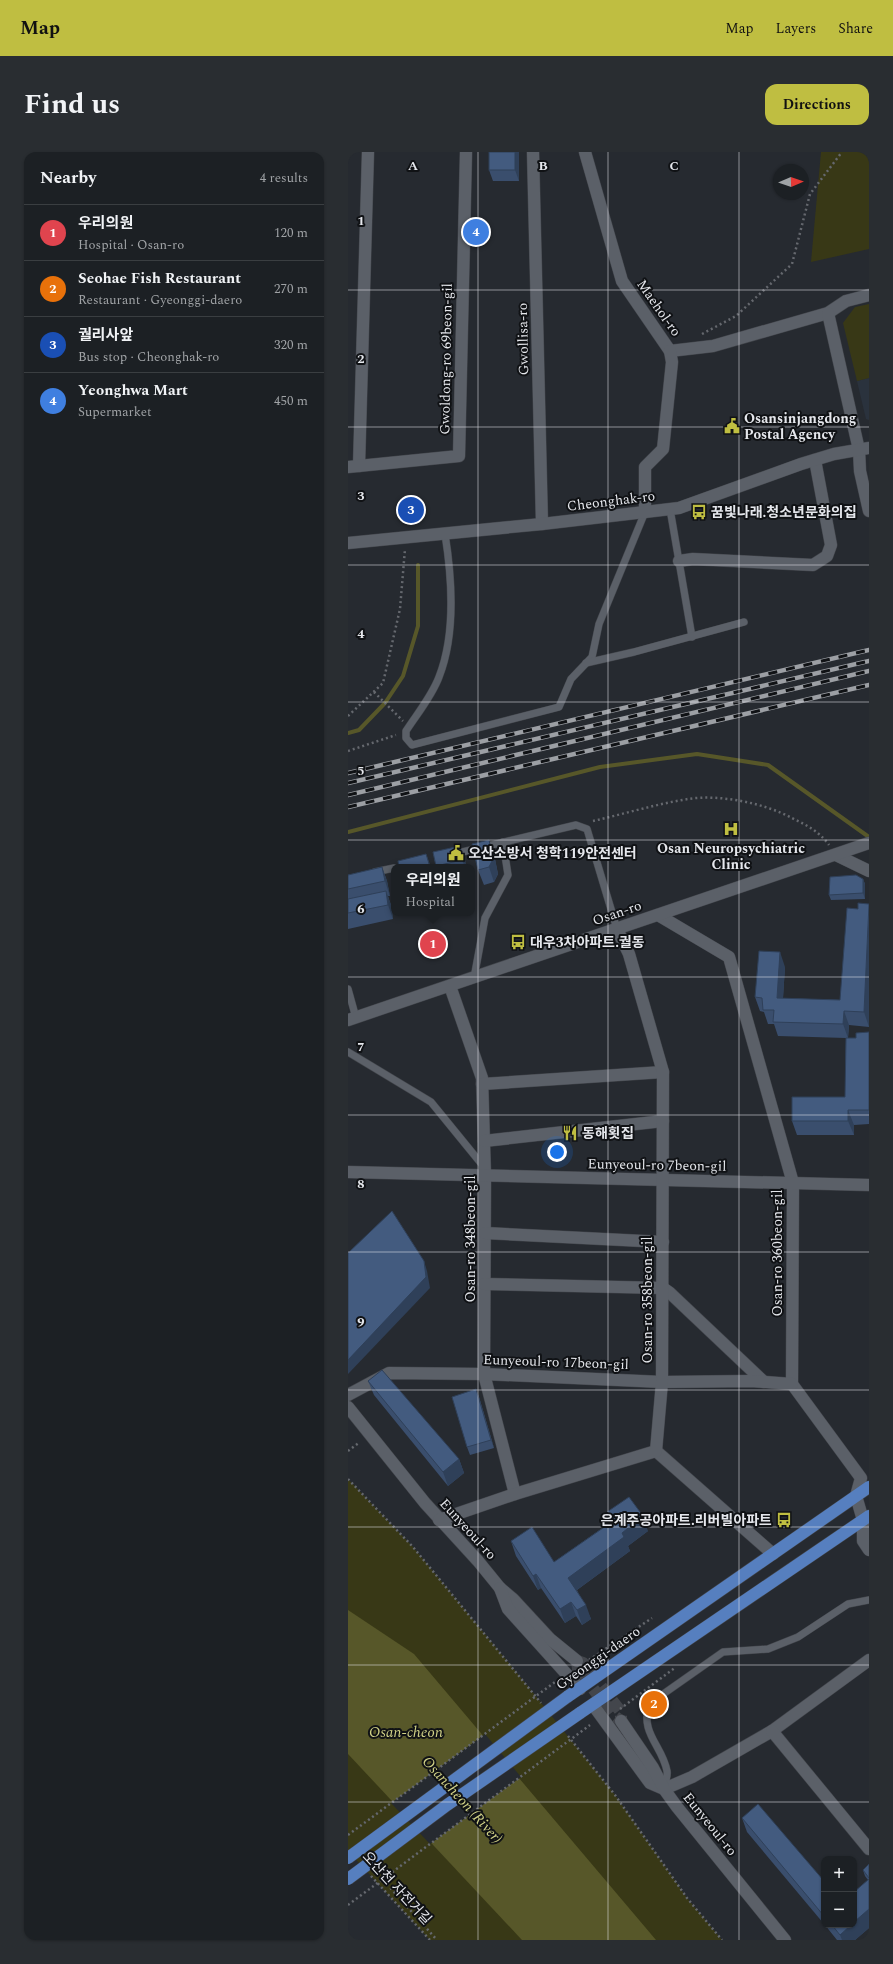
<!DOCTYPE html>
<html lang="en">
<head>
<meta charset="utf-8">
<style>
	:root { --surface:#1c2024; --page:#292d31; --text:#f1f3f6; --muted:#a0a3a6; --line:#3a3e41; --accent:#bfbe41 }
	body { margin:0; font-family:Spectral,"Noto Sans KR",serif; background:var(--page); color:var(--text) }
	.controls { position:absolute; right:12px; bottom:12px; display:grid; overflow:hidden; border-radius:8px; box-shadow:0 1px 3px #0004 }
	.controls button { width:36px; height:36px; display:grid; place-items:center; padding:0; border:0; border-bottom:1px solid var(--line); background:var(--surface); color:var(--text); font:20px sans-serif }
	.compass { position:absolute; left:425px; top:12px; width:36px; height:36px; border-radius:50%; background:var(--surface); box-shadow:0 1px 3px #0004; rotate:88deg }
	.you { position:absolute; left:209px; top:1000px; width:14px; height:14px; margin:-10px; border:3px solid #fff; border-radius:50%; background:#1a73e8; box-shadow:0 0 0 6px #1a73e833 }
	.badge { display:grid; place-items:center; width:26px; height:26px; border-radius:50%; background:var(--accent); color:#fff; font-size:13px; font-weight:700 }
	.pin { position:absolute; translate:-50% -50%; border:2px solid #fff; box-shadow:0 1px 4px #0006 }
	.popup { position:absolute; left:43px; top:712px; width:84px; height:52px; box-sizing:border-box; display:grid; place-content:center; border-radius:8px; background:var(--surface); filter:drop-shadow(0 1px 3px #0005); font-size:13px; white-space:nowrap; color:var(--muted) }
	.popup b { font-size:15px; color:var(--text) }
	.popup::after { content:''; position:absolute; left:50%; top:100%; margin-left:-8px; border:8px solid transparent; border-top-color:var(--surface) }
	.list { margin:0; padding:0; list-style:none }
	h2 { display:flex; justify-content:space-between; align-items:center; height:52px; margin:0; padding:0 16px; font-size:17px }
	h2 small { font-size:13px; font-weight:400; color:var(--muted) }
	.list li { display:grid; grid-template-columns:26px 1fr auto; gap:12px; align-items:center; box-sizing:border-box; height:56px; padding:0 16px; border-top:1px solid var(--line) }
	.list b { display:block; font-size:15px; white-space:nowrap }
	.list p { margin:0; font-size:13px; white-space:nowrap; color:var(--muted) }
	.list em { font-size:13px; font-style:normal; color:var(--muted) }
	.map { position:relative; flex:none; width:521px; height:1788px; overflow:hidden; border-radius:12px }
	header { display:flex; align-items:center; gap:24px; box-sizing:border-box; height:56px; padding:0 20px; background:var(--accent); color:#111 }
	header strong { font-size:19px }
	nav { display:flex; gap:22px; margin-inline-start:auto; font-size:14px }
	.intro { display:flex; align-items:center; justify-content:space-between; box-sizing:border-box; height:96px; padding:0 24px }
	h1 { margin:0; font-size:28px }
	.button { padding:10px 18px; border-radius:12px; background:var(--accent); color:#111; font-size:14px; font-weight:700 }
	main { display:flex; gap:24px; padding:0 24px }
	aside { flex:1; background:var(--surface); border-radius:12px; box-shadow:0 1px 3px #0004 }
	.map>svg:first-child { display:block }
	.built { fill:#2a323d }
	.green { fill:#383816 }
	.water { fill:#575729 }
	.pier { fill:#262a30 }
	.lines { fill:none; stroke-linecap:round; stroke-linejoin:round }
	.stream { stroke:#575729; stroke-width:4 }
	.minor-tunnel { stroke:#43464c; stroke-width:12; stroke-dasharray:12 6; stroke-linecap:butt }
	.service-casing { stroke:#42454b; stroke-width:8 }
	.minor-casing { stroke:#42454b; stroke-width:13 }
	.tertiary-casing { stroke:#42454b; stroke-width:13 }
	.primary-casing { stroke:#42454b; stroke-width:13 }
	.path { stroke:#65686e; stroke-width:2.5; stroke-dasharray:2 3; stroke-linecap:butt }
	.service { stroke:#5b6068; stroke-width:7 }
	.minor { stroke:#5b6068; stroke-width:12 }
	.tertiary { stroke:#5b6068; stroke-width:12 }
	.primary { stroke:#567fbf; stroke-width:12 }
	.rail-casing { stroke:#9c9fa4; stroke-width:4.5 }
	.rail { stroke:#101215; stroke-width:3; stroke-dasharray:9; stroke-linecap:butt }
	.primary-bridge-casing { stroke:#42454b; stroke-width:13; stroke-linecap:butt }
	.path-bridge { stroke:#65686e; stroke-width:2.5; stroke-dasharray:2 3; stroke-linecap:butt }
	.primary-bridge { stroke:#567fbf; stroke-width:12 }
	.wall { fill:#3a4e6d }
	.shaded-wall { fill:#2f4059 }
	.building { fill:#435b7f; stroke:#2f4059 }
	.grid { fill:none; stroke:#e5e7ec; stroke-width:1; stroke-opacity:0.55 }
	.labels { text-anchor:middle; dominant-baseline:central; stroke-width:4; stroke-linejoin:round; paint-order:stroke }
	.street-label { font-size:14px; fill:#e5e7ec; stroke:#101215 }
	.poi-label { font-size:14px; font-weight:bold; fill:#e5e7ec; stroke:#101215; text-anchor:start }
	.water-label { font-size:15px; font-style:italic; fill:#d1d287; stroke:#101215 }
	.grid-label { font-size:13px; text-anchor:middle; font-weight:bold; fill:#e5e7ec; stroke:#101215; stroke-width:4; stroke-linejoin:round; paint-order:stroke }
</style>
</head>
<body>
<header>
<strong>Map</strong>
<nav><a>Map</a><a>Layers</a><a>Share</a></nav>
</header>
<div class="intro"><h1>Find us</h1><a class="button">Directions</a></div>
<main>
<aside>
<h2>Nearby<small>4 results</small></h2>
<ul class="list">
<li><span class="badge" style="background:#e0444e">1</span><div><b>우리의원</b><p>Hospital · Osan-ro</p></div><em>120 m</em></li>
<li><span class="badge" style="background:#e8710a">2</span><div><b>Seohae Fish Restaurant</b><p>Restaurant · Gyeonggi-daero</p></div><em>270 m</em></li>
<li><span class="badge" style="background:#1a4fb4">3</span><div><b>궐리사앞</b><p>Bus stop · Cheonghak-ro</p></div><em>320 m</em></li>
<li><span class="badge" style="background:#3f7fe0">4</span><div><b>Yeonghwa Mart</b><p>Supermarket</p></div><em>450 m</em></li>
</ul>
</aside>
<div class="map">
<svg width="521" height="1788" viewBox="0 0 521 1788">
	<rect width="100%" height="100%" fill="#262a30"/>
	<path class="built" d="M521,226v42l-3,-1 -9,-38z"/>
	<g class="green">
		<path d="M473,0h48v97l-58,13z"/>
		<path d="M521,152v74l-12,3 -14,-58 12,-16z"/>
		<path d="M0,1327l65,68 113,137 89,111 72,103 35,42h-292l-82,-89z"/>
	</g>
	<path class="water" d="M0,1458l66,44 242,286h-134l-174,-186z"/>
	<path class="pier" d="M137,1582l36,43 -91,67 -39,-41z"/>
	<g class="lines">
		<g class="stream">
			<path d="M0,581l11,-3 26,-27 18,-27 15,-50v-61"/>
			<path d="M0,680l252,-65 97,-13 71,11 101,72"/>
		</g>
		<path class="minor-tunnel" d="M229,1509l6,2 38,49v9l-7,-5 -36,-47z"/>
		<defs>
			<g id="service">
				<path d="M322,357l22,128"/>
				<path d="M97,382c7,44 11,100 -6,143 -7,19 -22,37 -33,54v7l6,7 147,-38 12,-28 21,-22 7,-33 46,-112"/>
				<path d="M238,511l48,-11 110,-30"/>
				<path d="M106,702l122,-29 11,4 30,100"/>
				<path d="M27,720l19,-4"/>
				<path d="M126,826l11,-60 23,-43 -5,-33"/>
				<path d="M0,837l8,29"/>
				<path d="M0,900l83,50 53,65"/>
				<path d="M316,1637c1,-5 4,-13 3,-18 -5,-26 -27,-37 -18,-67l74,-52 45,-3 30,-12 50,-33 21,-4"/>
			</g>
			<g id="minor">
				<path d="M237,0l37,129 48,70 43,-5 115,-33 18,-12 23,-6"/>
				<path d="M480,161l31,137"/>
				<path d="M11,314l9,-314"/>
				<path d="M0,315l111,-11 7,-304"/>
				<path d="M297,360v-45l18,-18 9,-87 -2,-11"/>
				<path d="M331,409l14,-2 120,6 14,-9 4,-11 -16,-85"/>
				<path d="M488,703l33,16"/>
				<path d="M310,763l71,42 64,226 -1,201 69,94 -5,18 7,24v21l6,9"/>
				<path d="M102,834l32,92 3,97 -1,199 31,120"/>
				<path d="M134,932l181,-12"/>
				<path d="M136,989l179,-20"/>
				<path d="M0,1020l521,13"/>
				<path d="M137,1081l178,9"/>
				<path d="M136,1132l179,4 7,5 94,89"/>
				<path d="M0,1243l41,-22 95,1 178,8 89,-1 41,3"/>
				<path d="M0,1255l77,96 53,58 22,27 13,11 37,40 27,22"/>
				<path d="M308,1299l117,103"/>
				<path d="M91,1368l76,-26 141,-43 6,-69 1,-310 -34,-118 -12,-25"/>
				<path d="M152,1436l8,21 72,80"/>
				<path d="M245,1553l57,78 14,6 28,-12 80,-46 97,-71"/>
				<path d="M273,1569l32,47 11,21 13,18 108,133"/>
				<path d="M424,1579l97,118"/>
			</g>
			<g id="tertiary">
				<path d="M185,0l9,372"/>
				<path d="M511,298l1,21 9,40"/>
				<path d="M0,391l194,-19 137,-16 122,-44 33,-10 35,-6"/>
				<path d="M0,868l521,-177"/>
			</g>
			<g id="primary">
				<path d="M219,1545l302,-210"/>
				<path d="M232,1561l289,-197"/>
			</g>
		</defs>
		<use href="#service" class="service-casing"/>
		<use href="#minor" class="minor-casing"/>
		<use href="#tertiary" class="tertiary-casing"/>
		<use href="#primary" class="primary-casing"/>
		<g class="path">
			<path d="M354,182l34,-18 56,-52 18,-70 32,-42"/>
			<path d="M26,540l29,29"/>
			<path d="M0,564l35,-33 17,-74 5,-60"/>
			<path d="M0,599l48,-16"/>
			<path d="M245,669c31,-7 63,-17 95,-22 31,-5 76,4 104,19 14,7 27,13 37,27"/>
			<path d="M0,1299l12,-9"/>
			<path d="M0,1327l65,68 128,156"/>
			<path d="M241,1508l63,-42"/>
			<path d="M272,1557l56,-42"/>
			<path d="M220,1584l47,59 72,103 35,42"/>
			<path d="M29,1721l60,67"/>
			<path d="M23,1724l59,64"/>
		</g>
		<use href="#service" class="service"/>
		<use href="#minor" class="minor"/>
		<use href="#tertiary" class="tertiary"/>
		<use href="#primary" class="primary"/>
		<defs>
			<g id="rail">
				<path d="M0,621l521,-123"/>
				<path d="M0,631l521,-122"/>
				<path d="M0,643l521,-124"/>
				<path d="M0,655l521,-122"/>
			</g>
		</defs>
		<use href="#rail" class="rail-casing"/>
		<use href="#rail" class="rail"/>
		<defs>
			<g id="primary-bridge">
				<path d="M0,1706l219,-161"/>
				<path d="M0,1727l99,-74 133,-92"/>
			</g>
		</defs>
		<use href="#primary-bridge" class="primary-bridge-casing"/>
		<g class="path-bridge">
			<path d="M0,1683l207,-153"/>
			<path d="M0,1753l242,-180"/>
		</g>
		<use href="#primary-bridge" class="primary-bridge"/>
	</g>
	<g class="wall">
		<path d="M171,1v28h-26l-4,-11z"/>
		<path d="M85,700l32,8 1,7h-30z"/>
		<path d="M146,702l4,20 -4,8 -10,3 -6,-15z"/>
		<path d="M34,715l5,14 3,15h-2l3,9 2,14 -45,10v-54z"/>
		<path d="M515,727l2,5v15l-34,1 -2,-5z"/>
		<path d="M521,752v123l-20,-2 -1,13h8l13,-6v92l-15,1v10h-57l-5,-14 53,-24 1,-59 -68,-2 -4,-12h-6l-4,-12 -4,-1 -5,-14 30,-30 -2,31 57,2 18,-91z"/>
		<path d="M20,1229l91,78 5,14 -16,13 -74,-91z"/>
		<path d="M128,1237l3,8 15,51 -24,7 -3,-8z"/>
		<path d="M259,1360l41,19 -20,15 2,5 -53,39 14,29 -9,6 -6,-9 -11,7 -24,-35 -3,2 -22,-34 -5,-15 43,21 57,-40z"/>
		<path d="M394,1666l82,63v43l-77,-92z"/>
		<path d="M521,1712v64l-14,12h-18l-12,-15h29l14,-45 -3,-4 -2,-6z"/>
	</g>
	<g class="shaded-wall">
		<path d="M167,0h4v29l-4,-11z"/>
		<path d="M141,688l5,14 4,20 -4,8 -5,-15z"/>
		<path d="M112,694l5,14 1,7h-1l-3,-7z"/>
		<path d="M78,702l5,13h-1z"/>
		<path d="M34,715l5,14 3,15 -5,-15z"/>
		<path d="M515,727l2,5v15l-2,-6z"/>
		<path d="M38,739l5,14 2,14 -5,-14z"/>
		<path d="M521,757v118l-5,-15z"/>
		<path d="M432,800l5,15 -3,46 -5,-15z"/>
		<path d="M496,859l5,14 -1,13 -5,-14z"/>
		<path d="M500,958l6,15v10l-6,-14z"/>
		<path d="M76,1109l3,10 3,17 -82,86v-14z"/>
		<path d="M128,1237l3,8 15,51 -3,-8z"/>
		<path d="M111,1307l5,14 -16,13 -5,-14z"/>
		<path d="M295,1364l5,15 -20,15 2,5 -56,41 -6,-14 54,-45z"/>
		<path d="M188,1422l5,14 -3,2 -5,-14z"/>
		<path d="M223,1450l5,14 -11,7 -5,-14z"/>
		<path d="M238,1453l5,14 -9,6 -5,-15z"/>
		<path d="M521,1757v19l-14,12h-13l-2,-5 11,-10h3v-3z"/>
	</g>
	<g class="building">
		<rect x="141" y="0" width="26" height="18"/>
		<path d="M141,688l4,19 -4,8 -11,3 -6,-26z"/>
		<path d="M112,694l2,14 -26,6 -3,-14z"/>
		<path d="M78,702l4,13h-31l-1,-6z"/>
		<path d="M34,715l3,14 -37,8v-14z"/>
		<path d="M508,723l7,4v14l-34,2 1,-18z"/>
		<path d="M38,739l2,14 -40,8v-14z"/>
		<path d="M510,751l11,1 -5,108 -20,-1 -1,13 -70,-2 1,-12h-11l-1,-12 -7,-1 4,-46 21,1 -3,46 63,2 7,-92 11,1z"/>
		<path d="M521,880v78h-21v11h-56v-24h53l1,-59h10v-5z"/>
		<path d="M44,1059l32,50 2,16 -78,83v-107z"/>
		<path d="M34,1218l77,89 -16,13 -75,-91z"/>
		<path d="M128,1237l15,51 -24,7 -15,-50z"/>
		<path d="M281,1345l14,19 -21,17 2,4 -56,41 18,27 -9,5 -6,-8 -11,7 -24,-35 -3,2 -22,-35 21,-14 22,35 59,-41 -6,-9z"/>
		<path d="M410,1652l66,77v35l-82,-98z"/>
		<path d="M521,1712v14l-6,-8z"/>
		<path d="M521,1727v30l-15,13v-30z"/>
		<path d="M484,1773h19l-11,10z"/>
	</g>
	<path class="grid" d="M130,0v1788M260,0v1788M391,0v1788M0,138h521M0,275h521M0,413h521M0,550h521M0,688h521M0,825h521M0,963h521M0,1100h521M0,1238h521M0,1375h521M0,1513h521M0,1650h521"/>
	<defs>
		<symbol id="civic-bare" viewBox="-9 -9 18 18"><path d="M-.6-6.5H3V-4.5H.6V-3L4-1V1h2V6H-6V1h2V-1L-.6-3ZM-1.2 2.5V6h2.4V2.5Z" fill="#bfbe41" stroke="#101215" stroke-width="2.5" paint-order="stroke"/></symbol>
		<symbol id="bus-bare" viewBox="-9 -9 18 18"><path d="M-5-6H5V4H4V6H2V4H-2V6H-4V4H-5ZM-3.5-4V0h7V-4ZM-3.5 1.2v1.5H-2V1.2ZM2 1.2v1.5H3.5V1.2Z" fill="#bfbe41" stroke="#101215" stroke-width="2.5" paint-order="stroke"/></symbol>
		<symbol id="hospital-bare" viewBox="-9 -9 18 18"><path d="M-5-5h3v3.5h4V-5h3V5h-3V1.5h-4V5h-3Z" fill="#bfbe41" stroke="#101215" stroke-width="2.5" paint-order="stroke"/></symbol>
		<symbol id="restaurant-bare" viewBox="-9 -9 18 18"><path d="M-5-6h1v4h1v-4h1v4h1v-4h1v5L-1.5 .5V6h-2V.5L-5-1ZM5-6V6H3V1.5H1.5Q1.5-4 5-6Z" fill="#bfbe41" stroke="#101215" stroke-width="2.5" paint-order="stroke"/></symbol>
	</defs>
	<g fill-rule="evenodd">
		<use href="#civic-bare" x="373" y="263" width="22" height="22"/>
		<use href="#bus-bare" x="340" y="349" width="22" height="22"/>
		<use href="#hospital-bare" x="372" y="666" width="22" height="22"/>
		<use href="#civic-bare" x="97" y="690" width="22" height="22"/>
		<use href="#bus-bare" x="159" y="779" width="22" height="22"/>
		<use href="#restaurant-bare" x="211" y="970" width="22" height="22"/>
		<use href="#bus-bare" x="425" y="1357" width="22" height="22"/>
	</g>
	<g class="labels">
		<g class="street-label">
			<text transform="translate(311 156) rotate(55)">Maehol-ro</text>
			<text transform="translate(175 187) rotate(-91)">Gwollisa-ro</text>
			<text transform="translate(98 207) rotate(-89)">Gwoldong-ro 69beon-gil</text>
			<text transform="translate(263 349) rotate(-7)">Cheonghak-ro</text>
			<text transform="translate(269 761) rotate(-19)">Osan-ro</text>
			<text transform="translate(309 1013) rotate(1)">Eunyeoul-ro 7beon-gil</text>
			<text transform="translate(122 1087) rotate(-90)">Osan-ro 348beon-gil</text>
			<text transform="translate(429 1101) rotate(-90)">Osan-ro 360beon-gil</text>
			<text transform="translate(299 1148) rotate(-90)">Osan-ro 358beon-gil</text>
			<text transform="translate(208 1210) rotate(2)">Eunyeoul-ro 17beon-gil</text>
			<text transform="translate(120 1377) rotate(48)">Eunyeoul-ro</text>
			<text transform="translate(250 1506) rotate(-35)">Gyeonggi-daero</text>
			<text transform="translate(362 1672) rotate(51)">Eunyeoul-ro</text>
			<text transform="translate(49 1736) rotate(47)">오산천 자전거길</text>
		</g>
		<g class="poi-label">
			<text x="396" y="266">Osansinjangdong<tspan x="396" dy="16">Postal Agency</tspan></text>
			<text x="363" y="360">꿈빛나래.청소년문화의집</text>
			<text x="383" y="696" text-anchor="middle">Osan Neuropsychiatric<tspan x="383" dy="16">Clinic</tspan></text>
			<text x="120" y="701">오산소방서 청학119안전센터</text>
			<text x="182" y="790">대우3차아파트.궐동</text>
			<text x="234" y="981">동해횟집</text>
			<text x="424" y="1368" text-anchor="end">은계주공아파트.리버빌아파트</text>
		</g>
		<g class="water-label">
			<text x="58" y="1580">Osan-cheon</text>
			<text transform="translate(114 1648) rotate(48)">Osancheon (River)</text>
		</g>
	</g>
	<g class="grid-label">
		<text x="65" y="18">A</text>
		<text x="195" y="18">B</text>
		<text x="326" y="18">C</text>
		<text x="13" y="73">1</text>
		<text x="13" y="211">2</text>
		<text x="13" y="348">3</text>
		<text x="13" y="486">4</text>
		<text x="13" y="623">5</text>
		<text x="13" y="761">6</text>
		<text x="13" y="899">7</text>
		<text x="13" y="1036">8</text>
		<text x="13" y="1174">9</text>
	</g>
</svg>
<div class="controls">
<button>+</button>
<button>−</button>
</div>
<svg class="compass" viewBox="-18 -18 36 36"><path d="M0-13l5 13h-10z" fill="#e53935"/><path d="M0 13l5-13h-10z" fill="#a0a3a6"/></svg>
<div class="you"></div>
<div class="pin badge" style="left:85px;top:792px;background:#e0444e">1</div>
<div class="popup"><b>우리의원</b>Hospital</div>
<div class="pin badge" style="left:306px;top:1552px;background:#e8710a">2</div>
<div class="pin badge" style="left:63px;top:358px;background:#1a4fb4">3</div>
<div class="pin badge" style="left:128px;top:80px;background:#3f7fe0">4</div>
</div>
</main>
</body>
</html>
